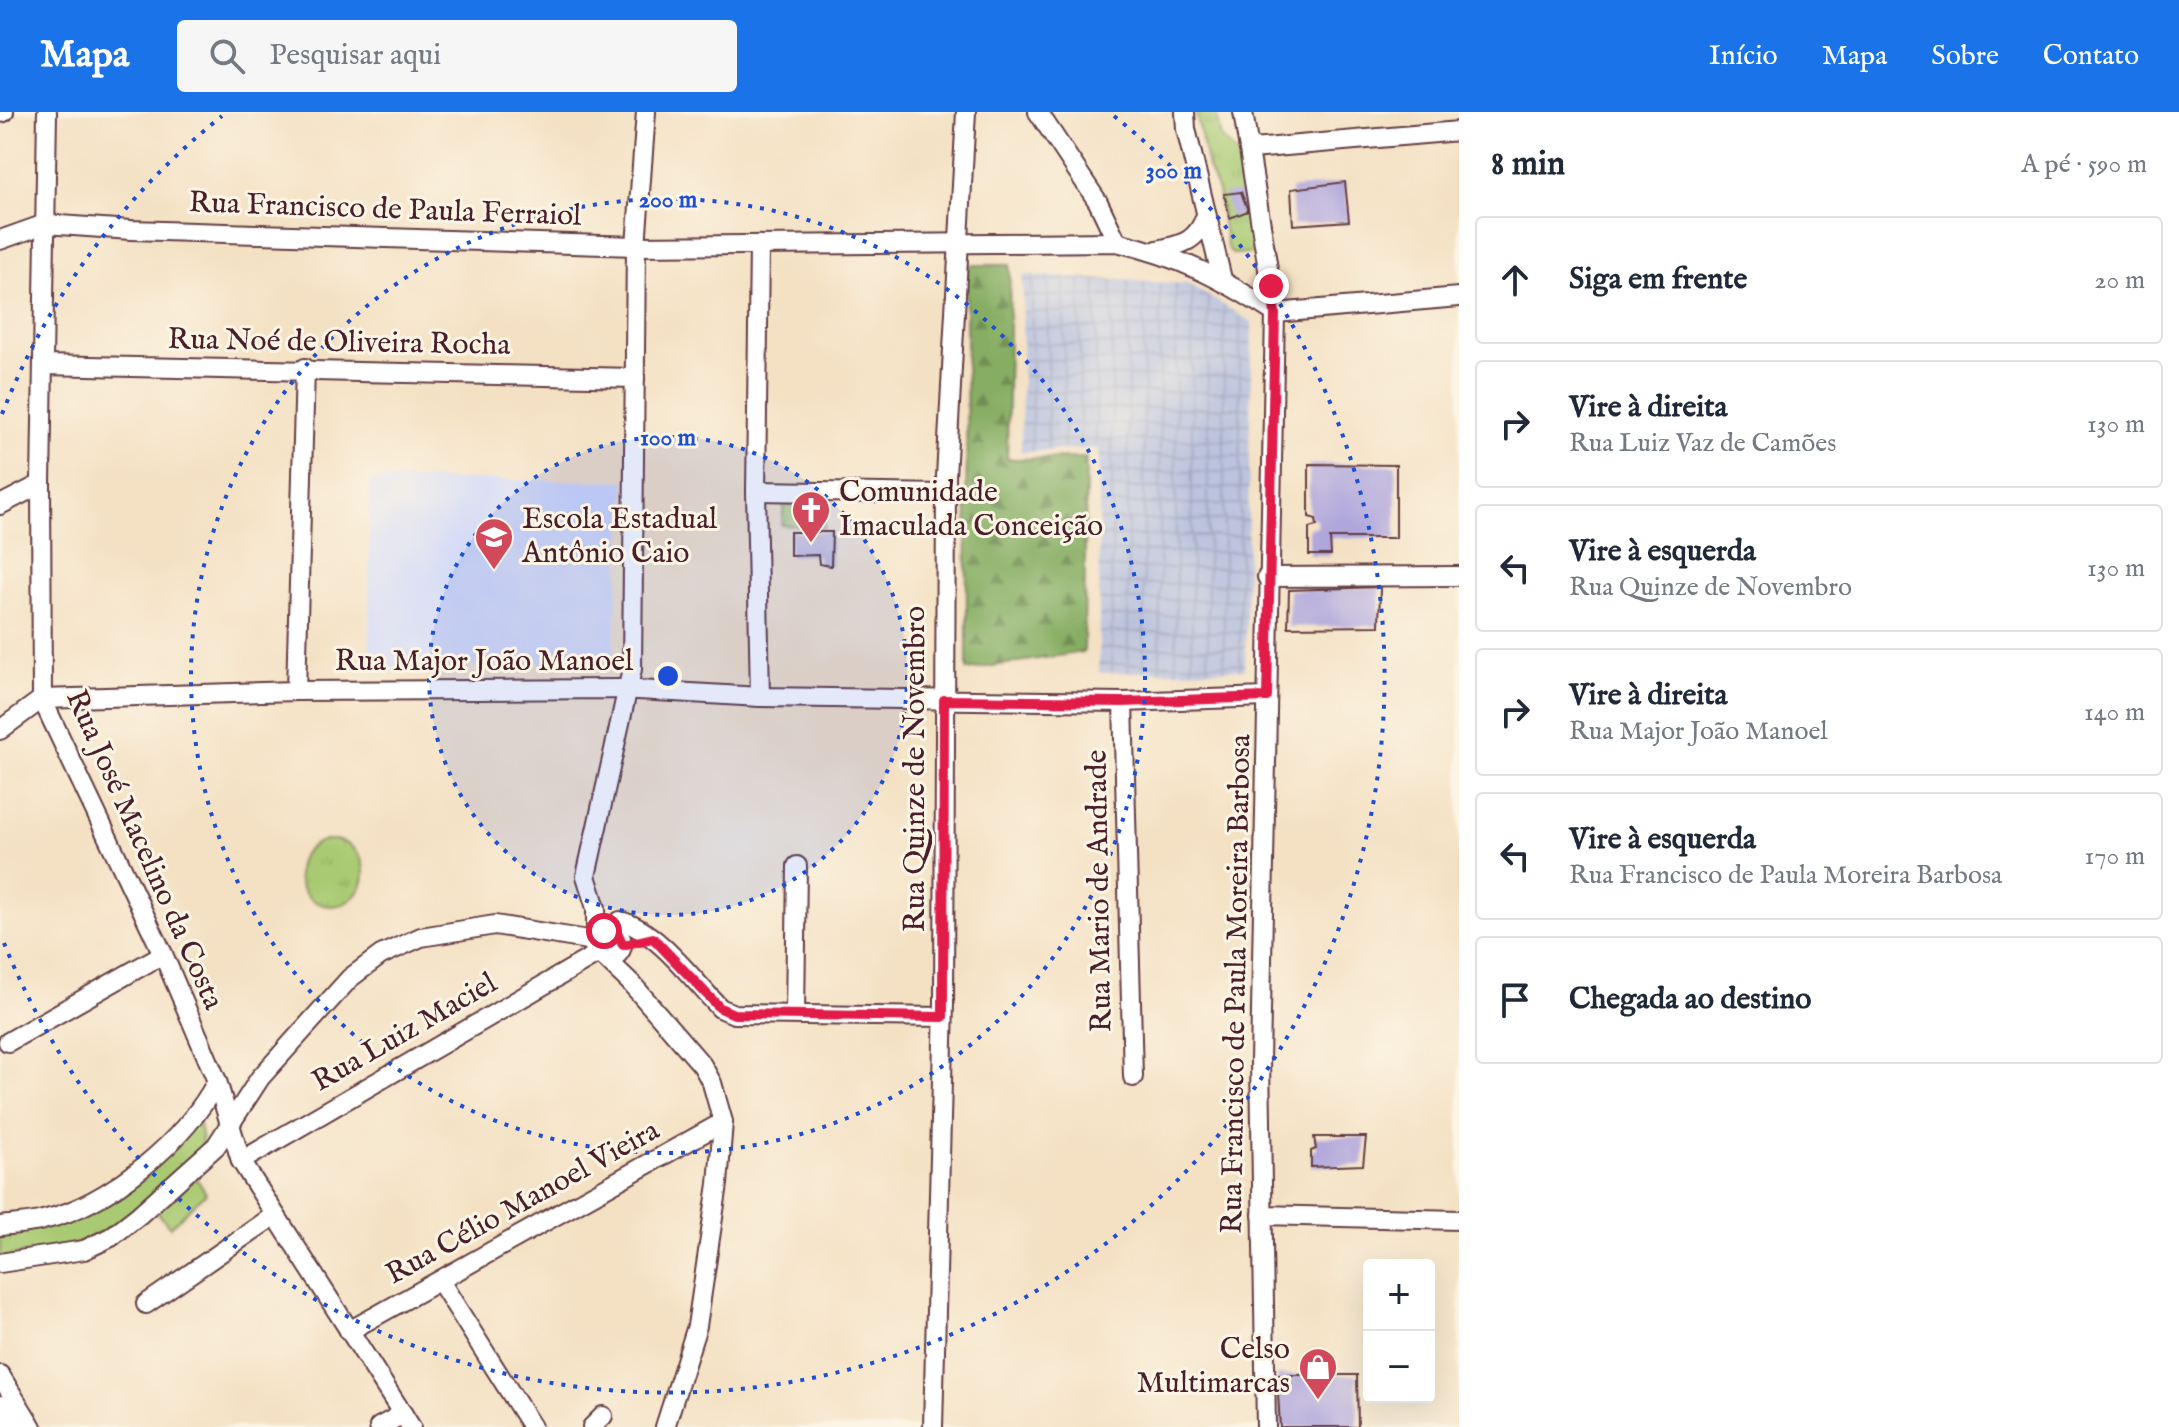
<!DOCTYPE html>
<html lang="pt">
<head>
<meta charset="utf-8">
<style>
	:root { --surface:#fff; --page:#f6f6f7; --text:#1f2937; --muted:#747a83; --line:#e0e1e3; --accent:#1a73e8 }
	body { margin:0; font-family:"IM FELL English",serif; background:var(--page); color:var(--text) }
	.controls { position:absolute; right:24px; bottom:24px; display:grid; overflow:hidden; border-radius:8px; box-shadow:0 8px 32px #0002 }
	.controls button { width:72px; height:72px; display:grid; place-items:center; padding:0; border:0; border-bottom:2px solid var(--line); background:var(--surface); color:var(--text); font:40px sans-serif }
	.stop { position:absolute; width:24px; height:24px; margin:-18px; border:6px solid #e11d48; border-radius:50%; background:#fff }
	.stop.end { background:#e11d48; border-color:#fff; box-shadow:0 2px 8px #0008 }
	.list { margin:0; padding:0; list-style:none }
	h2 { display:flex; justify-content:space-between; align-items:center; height:104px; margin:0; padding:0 32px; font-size:34px }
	h2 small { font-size:26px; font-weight:400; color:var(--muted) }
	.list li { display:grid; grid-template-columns:52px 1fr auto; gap:24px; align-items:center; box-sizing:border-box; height:128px; margin:0 16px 16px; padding:0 16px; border:2px solid var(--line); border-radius:8px }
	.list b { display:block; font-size:30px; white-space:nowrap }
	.list p { margin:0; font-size:26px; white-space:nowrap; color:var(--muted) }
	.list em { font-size:26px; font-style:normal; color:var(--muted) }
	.icon { flex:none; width:44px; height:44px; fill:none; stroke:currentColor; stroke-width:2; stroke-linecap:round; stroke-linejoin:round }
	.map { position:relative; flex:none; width:1459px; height:1315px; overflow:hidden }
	header { display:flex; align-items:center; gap:48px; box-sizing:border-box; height:112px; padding:0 40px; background:var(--accent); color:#fff }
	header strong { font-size:38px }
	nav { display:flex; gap:44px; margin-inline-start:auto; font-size:28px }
	.search { width:560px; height:72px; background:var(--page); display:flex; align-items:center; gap:20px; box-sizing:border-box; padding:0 28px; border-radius:8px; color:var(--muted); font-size:30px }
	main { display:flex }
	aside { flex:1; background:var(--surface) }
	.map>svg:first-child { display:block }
	.built { fill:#d1d9f9 }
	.industrial { fill:url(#industrial-grid) }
	.grass { fill:url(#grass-tufts); stroke:#7a744e; stroke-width:2 }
	.forest { fill:url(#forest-firs); stroke:#686648; stroke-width:2 }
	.park { fill:#a9ca72; stroke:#7a744e; stroke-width:2 }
	.building { fill:#afa6dc }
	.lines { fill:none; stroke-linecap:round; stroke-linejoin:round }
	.street-casing { stroke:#643c42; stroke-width:22 }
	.street { stroke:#fff; stroke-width:18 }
	.route { stroke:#e11d48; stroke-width:10 }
	.ring { fill:none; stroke:#1d4ed8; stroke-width:4; stroke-dasharray:4 8 }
	.labels { text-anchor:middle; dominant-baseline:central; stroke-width:6; stroke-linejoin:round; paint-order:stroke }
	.street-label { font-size:30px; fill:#4a1f2b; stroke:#fcf5e5 }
	.poi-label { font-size:30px; fill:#4a1f2b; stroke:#fcf5e5; text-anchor:start }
	.centre { fill:#1d4ed8; stroke:#fcf5e5; stroke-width:4 }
	.ring-label { font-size:24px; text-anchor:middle; font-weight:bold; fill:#1d4ed8; stroke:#fcf5e5; stroke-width:6; stroke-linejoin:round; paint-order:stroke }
</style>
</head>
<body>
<header>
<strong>Mapa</strong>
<div class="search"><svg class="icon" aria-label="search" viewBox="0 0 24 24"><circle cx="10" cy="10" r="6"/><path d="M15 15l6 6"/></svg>Pesquisar aqui</div>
<nav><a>Início</a><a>Mapa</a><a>Sobre</a><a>Contato</a></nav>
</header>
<main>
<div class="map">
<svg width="1459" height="1315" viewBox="0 0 1459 1315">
	<defs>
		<pattern id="industrial-grid" width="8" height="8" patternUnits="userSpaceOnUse" patternTransform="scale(2)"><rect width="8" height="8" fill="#bbc3de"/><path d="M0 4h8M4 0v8" fill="none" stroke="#a2a7bf"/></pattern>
		<pattern id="grass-tufts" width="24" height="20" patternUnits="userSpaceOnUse" patternTransform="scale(2)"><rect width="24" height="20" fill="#a9ca72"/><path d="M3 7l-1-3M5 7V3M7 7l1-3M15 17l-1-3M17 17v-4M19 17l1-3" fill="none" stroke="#93ad63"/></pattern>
		<pattern id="forest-firs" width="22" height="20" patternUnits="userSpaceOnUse" patternTransform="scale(2)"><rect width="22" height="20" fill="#86ae64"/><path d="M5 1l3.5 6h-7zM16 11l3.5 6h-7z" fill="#708d53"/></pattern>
	</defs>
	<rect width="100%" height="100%" fill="#fcf5e5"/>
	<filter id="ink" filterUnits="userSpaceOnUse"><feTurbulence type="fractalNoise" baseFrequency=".0125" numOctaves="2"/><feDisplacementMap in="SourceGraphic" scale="16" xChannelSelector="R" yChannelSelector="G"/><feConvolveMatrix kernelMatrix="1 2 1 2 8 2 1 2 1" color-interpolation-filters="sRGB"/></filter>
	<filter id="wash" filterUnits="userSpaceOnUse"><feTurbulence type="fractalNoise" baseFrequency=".006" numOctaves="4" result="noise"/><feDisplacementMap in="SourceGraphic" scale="32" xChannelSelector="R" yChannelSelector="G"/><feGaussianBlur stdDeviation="1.8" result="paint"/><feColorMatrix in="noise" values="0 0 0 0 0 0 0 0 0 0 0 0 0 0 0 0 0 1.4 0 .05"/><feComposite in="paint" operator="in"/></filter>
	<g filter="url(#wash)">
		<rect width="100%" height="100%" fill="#f4e1c4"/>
		<path class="built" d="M369,367l257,2 -13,179 -243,10z"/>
		<path class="industrial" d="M1023,163l165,9 64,38 -7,347 -146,4v-225l-78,4z"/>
		<g class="grass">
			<path d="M1196,0h20l5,26 20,20 17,86 -5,9 -21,1 -5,-7 -9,-56 -10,-23z"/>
			<circle cx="331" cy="761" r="33"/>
		</g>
		<path class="forest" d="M966,153h44l-3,194 79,-1 -2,194 -117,18z"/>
		<g class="park">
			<path d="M784,391l42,3 -2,22 -42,-3z"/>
			<path d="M198,1006l5,29 -82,76 -42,20 -79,15v-28l61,-11 57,-21z"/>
			<path d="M195,1064l11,17 -36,34 -14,-16z"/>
		</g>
		<g id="blocks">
			<g class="building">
				<path d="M1345,70l4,39 -56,4 -2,-36z"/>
				<path d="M1241,80l7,19 -18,7 -6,-24z"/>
				<path d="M1309,352l87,1v73h-66l1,17h-22v-27l8,-2 -1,-7 -7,-2z"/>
				<path d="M790,420h42l-1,34 -12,-2 -1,-9 -28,1z"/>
				<path d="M1380,475l-1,39 -91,1 1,-37z"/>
				<path d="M1314,1025h52l-3,28 -52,2v-16l5,-2z"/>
				<path d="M1277,1263h80l1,52h-78z"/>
			</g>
		</g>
	</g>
	<g filter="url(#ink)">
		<use href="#blocks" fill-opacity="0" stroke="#643c42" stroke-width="2"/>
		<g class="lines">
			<defs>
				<g id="street">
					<path d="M47,0l-6,372 1,215 121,255 54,127 24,80 170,266"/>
					<path d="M1038,0l60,90 19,40"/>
					<path d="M1185,0l1,17 36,150"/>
					<path d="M1243,0l32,201 -15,748 6,366"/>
					<path d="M0,1l4,-1"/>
					<path d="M1252,37l207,-18"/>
					<path d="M0,128l45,-16 86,6 505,16 481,-4c63,15 104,36 158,71"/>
					<path d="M759,134l-3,245 4,206"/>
					<path d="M1157,138c25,-5 41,-9 49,-35"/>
					<path d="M1275,201l184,-16"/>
					<path d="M43,253l592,13"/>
					<path d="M756,379l190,3"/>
					<path d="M0,393l41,-21"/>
					<path d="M1267,465l192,-1"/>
					<path d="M296,579l9,-323"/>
					<path d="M1123,590l10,375"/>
					<path d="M0,618l42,-31 254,-8 325,-2 139,8 363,5 144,-5"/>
					<path d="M620,809c36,8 74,60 100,87l14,6 209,3"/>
					<circle cx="608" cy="832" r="14"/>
					<path d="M596,824v-28l-10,-32 46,-207 4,-423 10,-134"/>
					<path d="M605,846l26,25 71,82 10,18 11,39 -5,62 -21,142 -32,101"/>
					<path d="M795,902l2,-148"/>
					<path d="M8,930l155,-88"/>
					<path d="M241,1049l356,-207"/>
					<path d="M1262,1103l197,5"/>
					<path d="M0,1114c14,-2 29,-2 43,-6 66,-15 143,-80 174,-139"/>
					<path d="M0,1151l84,-13 27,-13 28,-22 77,-69 44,-68 90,-100 31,-23 40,-18 74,-12 99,16"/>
					<path d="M440,1169l92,146"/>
					<path d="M146,1192l129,-89"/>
					<path d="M349,1219l374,-209"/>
					<path d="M0,1263l32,52"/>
					<path d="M0,1293l13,22"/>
					<path d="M379,1315l24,-13"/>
					<path d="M592,1315l11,-11"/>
					<path d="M933,1315l11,-424 2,-526 20,-365"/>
				</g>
			</defs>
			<use href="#street" class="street-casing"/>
			<use href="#street" class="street"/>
		</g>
	</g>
	<g class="lines" filter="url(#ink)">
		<path class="route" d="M604,819l14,3 5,11 30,-7 67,70 14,6 209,3 1,-317 179,2 144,-5 8,-384 -4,-27"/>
	</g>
	<circle cx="668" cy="564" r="239" fill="#1d4ed8" fill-opacity=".12"/>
	<g class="ring">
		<circle cx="668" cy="564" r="239"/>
		<circle cx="668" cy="564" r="477"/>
		<path d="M2 302A716 716 0 0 1 222 4M1114 4A716 716 0 1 1 2 826"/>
	</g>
	<defs>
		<symbol id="church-pin" viewBox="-11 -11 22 30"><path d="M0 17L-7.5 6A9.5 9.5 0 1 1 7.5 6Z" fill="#d1495b" stroke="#fcf5e5"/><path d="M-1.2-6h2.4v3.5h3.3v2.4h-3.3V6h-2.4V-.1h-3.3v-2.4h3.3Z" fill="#fff"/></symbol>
		<symbol id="school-pin" viewBox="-11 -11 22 30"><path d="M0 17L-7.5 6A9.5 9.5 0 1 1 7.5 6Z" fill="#d1495b" stroke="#fcf5e5"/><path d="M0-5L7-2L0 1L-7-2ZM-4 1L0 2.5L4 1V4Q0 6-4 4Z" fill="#fff"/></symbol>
		<symbol id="shop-pin" viewBox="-11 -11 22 30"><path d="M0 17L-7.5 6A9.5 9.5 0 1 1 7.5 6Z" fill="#d1495b" stroke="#fcf5e5"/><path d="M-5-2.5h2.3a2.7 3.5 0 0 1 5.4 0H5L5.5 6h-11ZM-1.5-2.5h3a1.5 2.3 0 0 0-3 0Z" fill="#fff"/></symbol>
	</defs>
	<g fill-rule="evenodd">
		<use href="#church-pin" x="789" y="376" width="44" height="60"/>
		<use href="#school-pin" x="472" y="403" width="44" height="60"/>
		<use href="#shop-pin" x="1296" y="1233" width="44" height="60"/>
	</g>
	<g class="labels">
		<g class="street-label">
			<text transform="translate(385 98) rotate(2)">Rua Francisco de Paula Ferraiol</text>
			<text transform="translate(339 231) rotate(1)">Rua Noé de Oliveira Rocha</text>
			<text x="484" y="550">Rua Major João Manoel</text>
			<text transform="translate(916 657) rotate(-90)">Rua Quinze de Novembro</text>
			<text transform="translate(144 738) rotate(66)">Rua José Macelino da Costa</text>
			<text transform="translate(1100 779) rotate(-91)">Rua Mario de Andrade</text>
			<text transform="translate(1237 872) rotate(-89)">Rua Francisco de Paula Moreira Barbosa</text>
			<text transform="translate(405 921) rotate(-30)">Rua Luiz Maciel</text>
			<text transform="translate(523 1091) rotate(-29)">Rua Célio Manoel Vieira</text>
		</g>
		<g class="poi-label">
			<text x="839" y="381">Comunidade<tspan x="839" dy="34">Imaculada Conceição</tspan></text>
			<text x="522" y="408">Escola Estadual<tspan x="522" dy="34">Antônio Caio</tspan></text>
			<text x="1290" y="1238" text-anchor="end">Celso<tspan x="1290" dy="34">Multimarcas</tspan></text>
		</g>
	</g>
	<circle cx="668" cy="564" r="12" class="centre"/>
	<g class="ring-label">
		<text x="1174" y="66">300 m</text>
		<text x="668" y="95">200 m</text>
		<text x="668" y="333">100 m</text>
	</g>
</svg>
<div class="controls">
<button>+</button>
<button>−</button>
</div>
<div class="stop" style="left:604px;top:819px"></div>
<div class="stop end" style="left:1271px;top:174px"></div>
</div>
<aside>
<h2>8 min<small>A pé · 590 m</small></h2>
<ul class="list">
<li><svg class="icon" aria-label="ahead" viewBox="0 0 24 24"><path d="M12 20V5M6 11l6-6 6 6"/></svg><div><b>Siga em frente</b></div><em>20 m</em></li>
<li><svg class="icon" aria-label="right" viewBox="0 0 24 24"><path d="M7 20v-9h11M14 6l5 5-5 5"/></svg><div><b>Vire à direita</b><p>Rua Luiz Vaz de Camões</p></div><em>130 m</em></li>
<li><svg class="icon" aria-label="left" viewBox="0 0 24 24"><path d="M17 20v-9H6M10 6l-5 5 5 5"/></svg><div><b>Vire à esquerda</b><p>Rua Quinze de Novembro</p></div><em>130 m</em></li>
<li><svg class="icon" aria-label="right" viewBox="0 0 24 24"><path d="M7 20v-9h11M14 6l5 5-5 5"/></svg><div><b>Vire à direita</b><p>Rua Major João Manoel</p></div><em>140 m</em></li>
<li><svg class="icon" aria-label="left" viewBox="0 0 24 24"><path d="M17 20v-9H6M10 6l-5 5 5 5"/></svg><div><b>Vire à esquerda</b><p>Rua Francisco de Paula Moreira Barbosa</p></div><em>170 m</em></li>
<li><svg class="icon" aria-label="arrive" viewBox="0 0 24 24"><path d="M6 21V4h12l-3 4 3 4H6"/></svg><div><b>Chegada ao destino</b></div></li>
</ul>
</aside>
</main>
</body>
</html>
